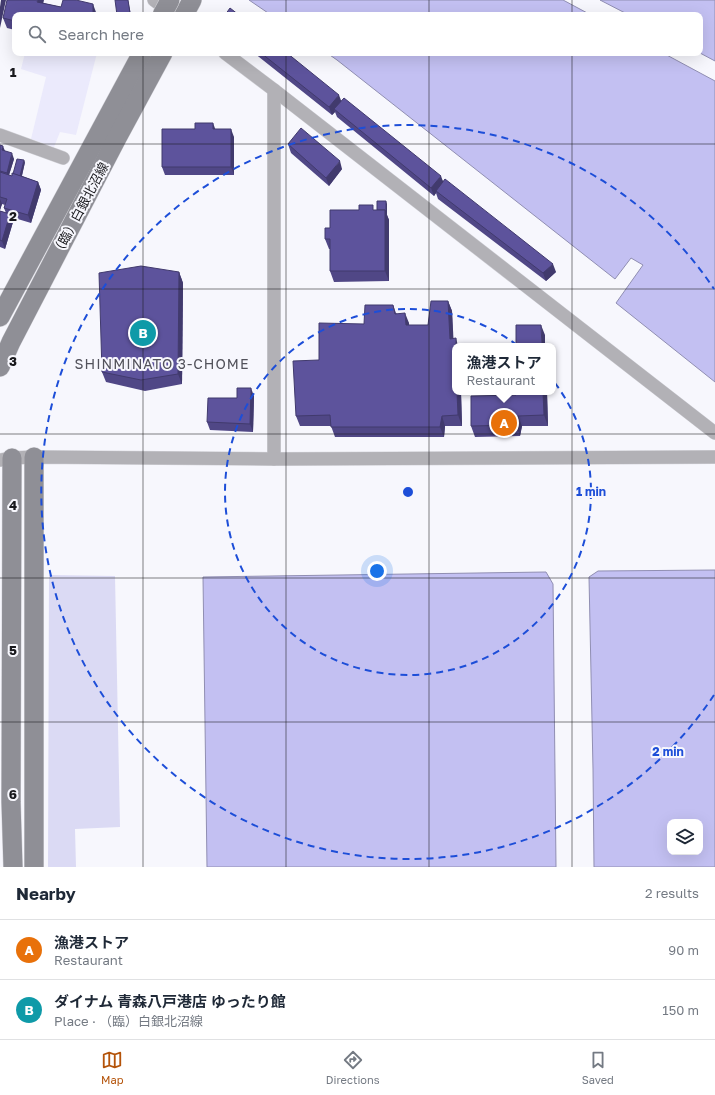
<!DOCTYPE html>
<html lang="en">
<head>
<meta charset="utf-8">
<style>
	:root { --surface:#fff; --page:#f6f6f7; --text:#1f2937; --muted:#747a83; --line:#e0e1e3; --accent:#b45309 }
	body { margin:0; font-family:"Golos Text","Noto Sans JP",sans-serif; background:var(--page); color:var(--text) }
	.controls { position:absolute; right:12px; bottom:12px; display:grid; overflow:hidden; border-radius:8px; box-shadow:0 4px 16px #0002 }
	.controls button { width:36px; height:36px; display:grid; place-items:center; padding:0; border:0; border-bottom:1px solid var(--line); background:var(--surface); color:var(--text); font:20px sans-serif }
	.you { position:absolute; left:377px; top:571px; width:14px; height:14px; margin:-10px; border:3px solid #fff; border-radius:50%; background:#1a73e8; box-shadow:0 0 0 6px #1a73e833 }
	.badge { display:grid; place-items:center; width:26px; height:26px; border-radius:50%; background:var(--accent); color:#fff; font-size:13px; font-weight:700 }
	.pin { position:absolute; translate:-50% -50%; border:2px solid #fff; box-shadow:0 1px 4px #0006 }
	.popup { position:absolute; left:452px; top:343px; width:104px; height:52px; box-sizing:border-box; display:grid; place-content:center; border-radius:8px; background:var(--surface); filter:drop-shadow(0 1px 3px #0005); font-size:13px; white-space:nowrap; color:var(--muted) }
	.popup b { font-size:15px; color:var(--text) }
	.popup::after { content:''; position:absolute; left:50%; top:100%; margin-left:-8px; border:8px solid transparent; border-top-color:var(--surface) }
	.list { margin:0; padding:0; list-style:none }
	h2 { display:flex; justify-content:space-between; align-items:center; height:52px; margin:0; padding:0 16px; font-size:17px }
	h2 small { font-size:13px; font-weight:400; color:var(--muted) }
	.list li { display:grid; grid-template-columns:26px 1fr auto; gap:12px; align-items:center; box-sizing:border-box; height:60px; padding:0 16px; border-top:1px solid var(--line) }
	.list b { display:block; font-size:15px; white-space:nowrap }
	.list p { margin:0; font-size:13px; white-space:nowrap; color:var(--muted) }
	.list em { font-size:13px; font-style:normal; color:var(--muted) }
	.icon { flex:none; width:22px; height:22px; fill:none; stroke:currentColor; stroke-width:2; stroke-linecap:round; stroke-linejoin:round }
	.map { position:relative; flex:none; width:715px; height:867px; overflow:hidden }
	.search { position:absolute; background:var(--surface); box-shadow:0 4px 16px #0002; left:12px; right:12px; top:12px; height:44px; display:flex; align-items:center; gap:10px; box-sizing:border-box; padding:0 14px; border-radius:8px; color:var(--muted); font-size:15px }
	.sheet { height:172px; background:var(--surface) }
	nav { display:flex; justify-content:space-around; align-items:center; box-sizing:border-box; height:56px; border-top:1px solid var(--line); background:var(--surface); font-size:11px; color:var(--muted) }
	nav a { display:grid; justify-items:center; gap:2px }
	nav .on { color:var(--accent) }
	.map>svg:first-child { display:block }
	.built { fill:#ebeafc }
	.green { fill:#dbdaf4 }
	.water { fill:#c3c0f2; stroke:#908eb2; fill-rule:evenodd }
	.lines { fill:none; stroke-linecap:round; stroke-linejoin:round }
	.street-casing { stroke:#d3d3d9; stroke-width:14 }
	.secondary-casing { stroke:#d3d3d9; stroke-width:20 }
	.street { stroke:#b2b1b6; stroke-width:13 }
	.secondary { stroke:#8f8f96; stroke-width:19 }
	.secondary-bridge-casing { stroke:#d3d3d9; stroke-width:20; stroke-linecap:butt }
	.secondary-bridge { stroke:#8f8f96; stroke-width:19 }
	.wall { fill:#504786 }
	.shaded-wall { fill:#413a6d }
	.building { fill:#5d539c; stroke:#413a6d }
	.grid { fill:none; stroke:#19191d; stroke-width:1; stroke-opacity:0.55 }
	.ring { fill:none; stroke:#1d4ed8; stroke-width:2; stroke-dasharray:7 5 }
	.labels { text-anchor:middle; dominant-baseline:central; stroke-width:4; stroke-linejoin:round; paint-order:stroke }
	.street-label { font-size:13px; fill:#19191d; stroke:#f7f7fd }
	.neighbourhood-label { font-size:14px; letter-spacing:1px; fill:#52525b; stroke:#f7f7fd }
	.grid-label { font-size:13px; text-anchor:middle; font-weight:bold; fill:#19191d; stroke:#f7f7fd; stroke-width:4; stroke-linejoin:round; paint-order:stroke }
	.centre { fill:#1d4ed8; stroke:#f7f7fd; stroke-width:2 }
	.ring-label { font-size:12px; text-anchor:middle; font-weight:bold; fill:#1d4ed8; stroke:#f7f7fd; stroke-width:4; stroke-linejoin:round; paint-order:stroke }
</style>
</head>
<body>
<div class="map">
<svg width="715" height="867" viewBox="0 0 715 867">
	<rect width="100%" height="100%" fill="#f7f7fd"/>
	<path class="built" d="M25,53h72l-21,82 -16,-3 -6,15 -23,-8 15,-62 -25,-8z"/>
	<path class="green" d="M49,575l66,1 5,251 -45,2 1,38h-28z"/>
	<g class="water">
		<path d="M249,0h314l28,15h-320z"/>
		<path d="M600,0h115v61l-15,-8v-38h-71z"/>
		<path d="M327,53h336l52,28v301l-99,-79 27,-38 -12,-7 -16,21 -278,-219z"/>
		<path d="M715,570v297h-121l-1,-98 -4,-192 9,-6zM670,822h30v30h-30z"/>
		<path d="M546,572l7,12 3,283h-349l-4,-290z"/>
	</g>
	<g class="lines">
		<defs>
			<g id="street">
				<path d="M154,0l20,15"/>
				<path d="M225,53l49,37 441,343"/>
				<path d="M0,135l63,23"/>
				<path d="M274,459v-369"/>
				<path d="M0,460l12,-2 22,-1 240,2 441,-2"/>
			</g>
			<g id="secondary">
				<path d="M184,15l8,-15"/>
				<path d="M0,317l142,-264"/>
				<path d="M0,367l11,-25 106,-204 46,-85"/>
				<path d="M12,458l-1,344 2,65"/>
				<path d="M34,867v-410"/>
			</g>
		</defs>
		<use href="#street" class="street-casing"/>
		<use href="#secondary" class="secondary-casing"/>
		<use href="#street" class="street"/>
		<use href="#secondary" class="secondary"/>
		<defs>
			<path id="secondary-bridge" d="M162,15l8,-15"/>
		</defs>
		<use href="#secondary-bridge" class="secondary-bridge-casing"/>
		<use href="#secondary-bridge" class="secondary-bridge"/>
	</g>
	<g class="wall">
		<path d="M128,0l3,15h-14z"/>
		<path d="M43,3l54,12h-82v15l-8,-2 -4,-10z"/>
		<path d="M254,53h33l54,48 102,80 113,91 -10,9 -108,-82 -2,-6 -2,3 -97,-79 -2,-5 -3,3z"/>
		<path d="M216,129l18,8v38h-69l-3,-8z"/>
		<path d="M288,144l54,25 -13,17 -38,-33z"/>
		<path d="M0,145l5,6 9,8 -5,16 3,1 1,-2 12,-12 -3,14 16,6 3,8 -10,33 -20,-6 2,5 -8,27 -5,-2v-36l6,2 -2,-5 1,-3 -3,-1 -2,6z"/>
		<path d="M387,204v11l2,5v61l-55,1 -4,-11v-22h-1l-4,-10 5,-11 45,-18h2z"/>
		<path d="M179,272l4,11 -1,101 -37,7 -39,-9 -4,-10z"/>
		<path d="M448,301l4,10 3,81h6l1,34h-17l-1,11h-109l-4,-11h-31l-4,-10 23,-56 45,-36 29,-19 3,8 13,10v2h19z"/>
		<path d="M547,392l1,34h-26l-2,10 -45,1 -4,-11 45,-31z"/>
		<path d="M254,396l-1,36 -43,-2 -3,-8 30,-24z"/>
	</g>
	<g class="shaded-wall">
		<path d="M1,0h5l-6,28v-21z"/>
		<path d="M38,0h6l-3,13 -4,-11z"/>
		<path d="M93,4l4,11h-4z"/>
		<path d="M339,95l3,8 -8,6 1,3 -3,3 -3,-8z"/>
		<path d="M213,123l3,8 -3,-2z"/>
		<path d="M231,129l3,8v38l-3,-8z"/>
		<path d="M3,146l2,5 -3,-1z"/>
		<path d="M12,153l2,6 -6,19 -1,-5z"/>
		<path d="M24,160l1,2 -4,17 -1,-3z"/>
		<path d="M340,161l2,8 -13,17 -3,-8z"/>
		<path d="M441,176l3,8 -8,7v2l-2,3 -3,-8z"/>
		<path d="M38,182l3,8 -10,33 -3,-8z"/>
		<path d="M0,199l2,5 -2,6z"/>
		<path d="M386,201l1,3v11l2,5v61l-4,-10v-61z"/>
		<path d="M10,214l3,8 -8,27 -3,-8z"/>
		<path d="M553,264l3,8 -10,9 -3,-8z"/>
		<path d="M179,272l4,11 -1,101 -4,-10z"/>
		<path d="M448,301l4,10 2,38 -4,-10z"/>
		<path d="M405,313l4,10 1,13 -4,-11z"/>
		<path d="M541,325l4,10v11h-3z"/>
		<path d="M456,338l2,8h-2z"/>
		<path d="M251,388l3,8 -1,36 -3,-8z"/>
		<path d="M457,392h4l1,34 -4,-11z"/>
		<path d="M543,392h4l1,34 -4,-11z"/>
		<path d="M442,416l3,10 -1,11 -4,-10z"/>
		<path d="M518,416l4,10 -2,10 -4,-11z"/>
	</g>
	<g class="building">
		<path d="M7,0h31l-1,2 24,5 2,-7h13l17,4v11h-78v6l-12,-3z"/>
		<path d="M115,0h13l2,13 -13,2z"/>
		<path d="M230,8l9,7h-14z"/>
		<path d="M261,53h26l52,42 -10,12z"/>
		<path d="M344,98l97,78 -10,12 -97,-79z"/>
		<path d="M195,123h18v6h18v38h-69v-38h33z"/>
		<path d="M301,128l39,33 -14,17 -38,-34z"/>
		<path d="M0,145l3,1 -1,4 10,3 -5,20 -7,-2z"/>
		<path d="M17,159l7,1 -4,16 -7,-2z"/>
		<path d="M0,172l12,4v-3l26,9 -10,33 -24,-7 3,-9 -7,-2z"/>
		<path d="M445,179l108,85 -10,9 -107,-82z"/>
		<path d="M377,201h9v11l-1,-2h-8z"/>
		<path d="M359,205h14v5h12v61h-55v-32h-5v-11h5v-18h29z"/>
		<path d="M0,211l10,3 -8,27 -2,-1z"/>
		<path d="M141,266l38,6 -1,102 -37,6 -39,-8 -3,-99z"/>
		<path d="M431,301h17l2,38 6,-1 -1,54h2l1,23 -16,1 -2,11h-109l-1,-12 -34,1 -3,-55 26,-1v-37l45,1 1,-19h28l2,9 10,-1 1,12h22z"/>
		<path d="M516,325h25l1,21h-26z"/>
		<path d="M237,388h14l-1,36 -43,-2 1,-24h29z"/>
		<path d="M516,392h27l1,23 -26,1 -2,9 -45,1v-30l45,-1z"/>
	</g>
	<path class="grid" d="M143,0v15M286,0v15M429,0v15M572,0v15M143,53v814M286,53v814M429,53v814M572,53v814M0,144h715M0,289h715M0,434h715M0,578h715M0,722h715"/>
	<g class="ring">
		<circle cx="408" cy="492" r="183"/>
		<path d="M714 695A367 367 0 1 1 714 289"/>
	</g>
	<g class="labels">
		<g class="street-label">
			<text transform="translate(80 209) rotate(-62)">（臨）白銀北沼線</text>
		</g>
		<g class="neighbourhood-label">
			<text x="162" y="363">SHINMINATO 3-CHOME</text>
		</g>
	</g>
	<g class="grid-label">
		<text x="13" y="77">1</text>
		<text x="13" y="221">2</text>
		<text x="13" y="366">3</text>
		<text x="13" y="510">4</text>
		<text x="13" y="655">5</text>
		<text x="13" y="799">6</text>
	</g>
	<circle cx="408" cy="492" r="6" class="centre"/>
	<g class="ring-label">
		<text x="591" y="496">1 min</text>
		<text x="668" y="756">2 min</text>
	</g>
</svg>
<div class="controls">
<button><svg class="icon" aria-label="layers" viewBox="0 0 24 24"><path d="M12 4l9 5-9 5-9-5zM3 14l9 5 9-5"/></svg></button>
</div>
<div class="you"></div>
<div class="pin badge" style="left:504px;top:423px;background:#e8710a">A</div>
<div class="popup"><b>漁港ストア</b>Restaurant</div>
<div class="pin badge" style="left:143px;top:333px;background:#0f9aa8">B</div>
<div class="search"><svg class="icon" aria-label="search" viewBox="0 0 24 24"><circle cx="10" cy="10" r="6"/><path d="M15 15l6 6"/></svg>Search here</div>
</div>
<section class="sheet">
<h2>Nearby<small>2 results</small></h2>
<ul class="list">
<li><span class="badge" style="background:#e8710a">A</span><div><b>漁港ストア</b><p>Restaurant</p></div><em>90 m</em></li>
<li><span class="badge" style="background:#0f9aa8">B</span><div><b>ダイナム 青森八戸港店 ゆったり館</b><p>Place · （臨）白銀北沼線</p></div><em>150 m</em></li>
</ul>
</section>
<nav>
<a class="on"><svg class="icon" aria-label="map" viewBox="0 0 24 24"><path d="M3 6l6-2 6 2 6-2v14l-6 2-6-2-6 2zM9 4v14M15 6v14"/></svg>Map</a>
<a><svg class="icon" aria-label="directions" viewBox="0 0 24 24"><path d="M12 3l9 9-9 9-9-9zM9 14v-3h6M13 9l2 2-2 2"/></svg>Directions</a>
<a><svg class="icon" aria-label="saved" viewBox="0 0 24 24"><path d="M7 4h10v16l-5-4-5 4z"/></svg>Saved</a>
</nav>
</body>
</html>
